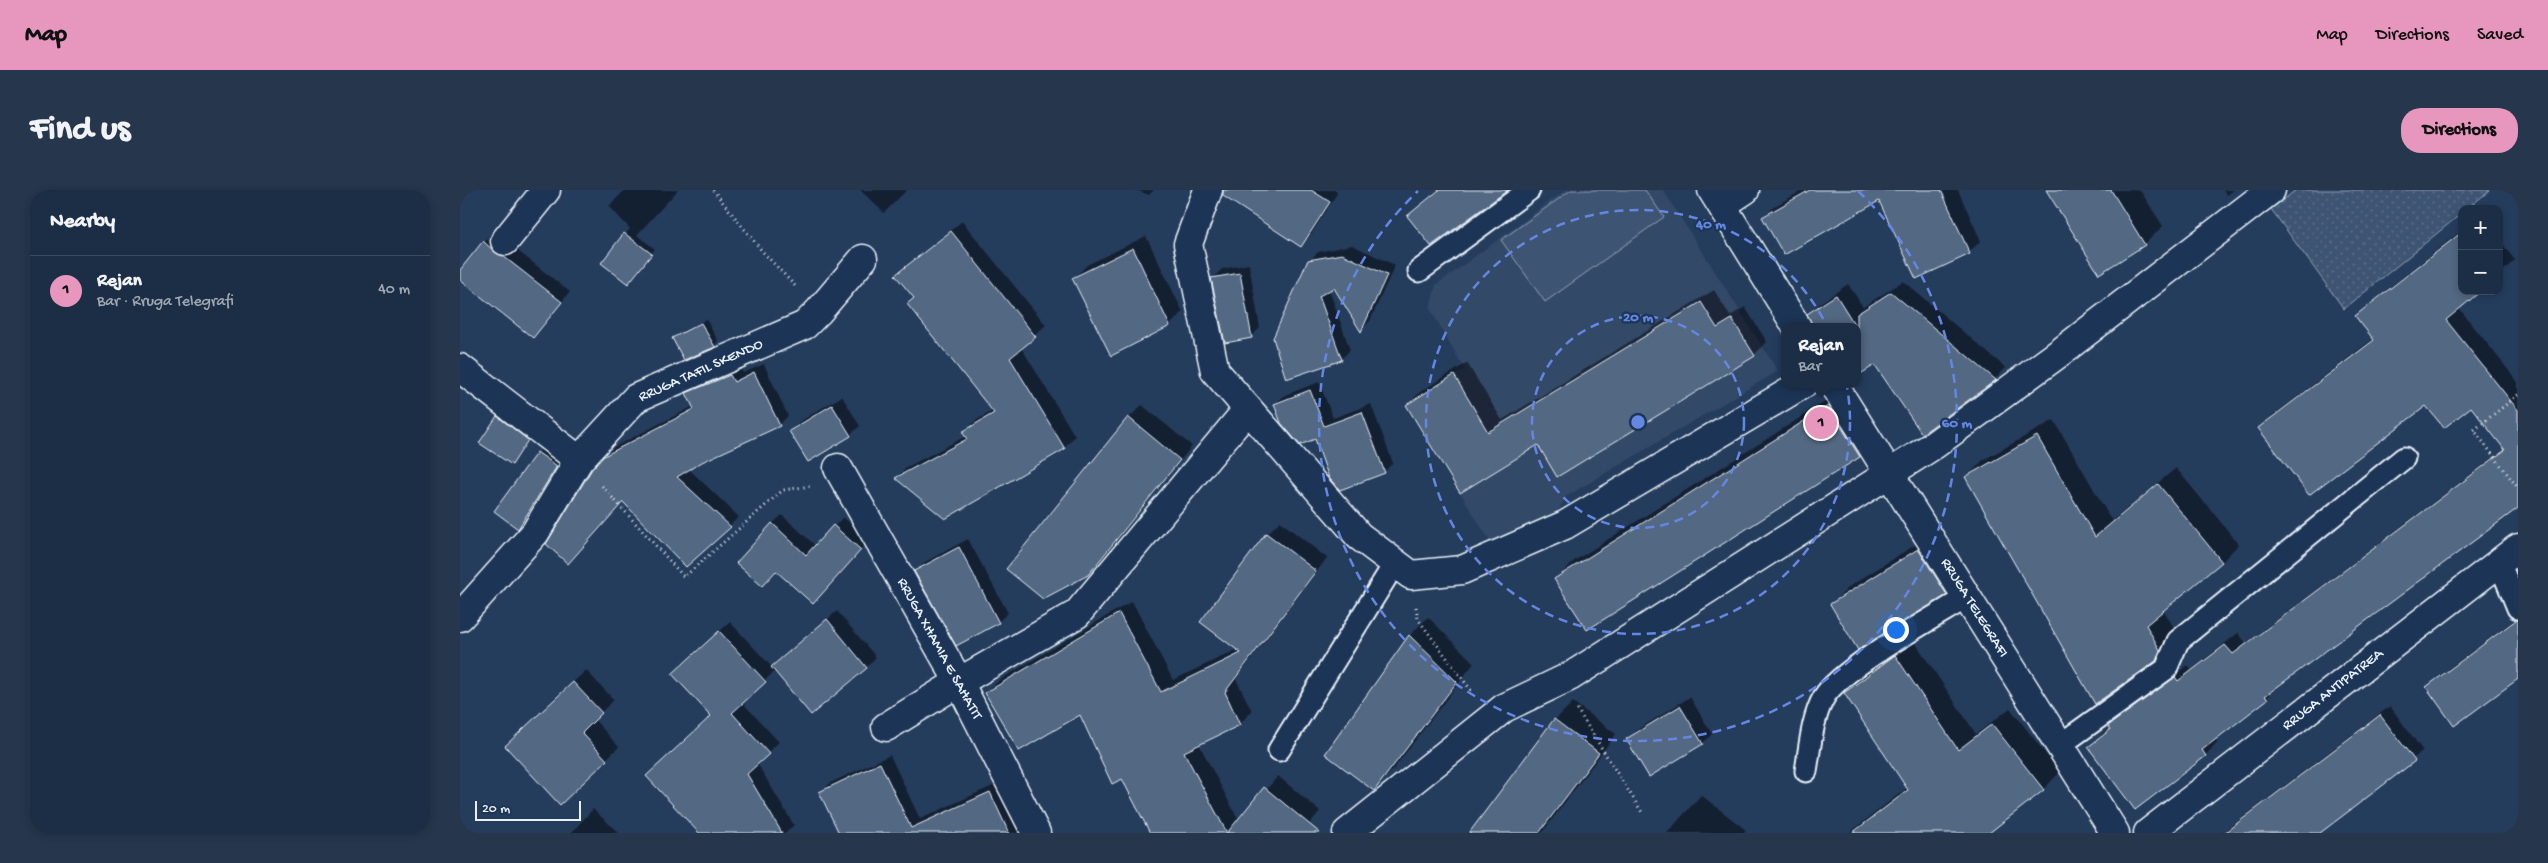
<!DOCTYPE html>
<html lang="en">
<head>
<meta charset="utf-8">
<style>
	:root { --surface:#1c2e46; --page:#25364d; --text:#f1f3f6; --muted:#a0a8b3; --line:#3a4a5f; --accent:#e797bd }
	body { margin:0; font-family:"Gochi Hand",sans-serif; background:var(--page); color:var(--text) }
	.controls { position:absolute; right:15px; top:15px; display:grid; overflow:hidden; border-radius:10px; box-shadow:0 2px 8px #0003 }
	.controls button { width:45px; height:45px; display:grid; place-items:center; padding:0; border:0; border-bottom:1px solid var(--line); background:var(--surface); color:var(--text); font:25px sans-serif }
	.scale { position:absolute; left:15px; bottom:12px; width:106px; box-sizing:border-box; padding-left:5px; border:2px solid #e8f1f8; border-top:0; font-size:14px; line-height:18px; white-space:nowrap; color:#e8f1f8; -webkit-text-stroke:4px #1d3557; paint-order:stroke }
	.you { position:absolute; left:1435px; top:439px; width:18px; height:18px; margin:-12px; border:4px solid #fff; border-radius:50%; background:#1a73e8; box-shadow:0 0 0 8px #1a73e833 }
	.badge { display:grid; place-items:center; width:32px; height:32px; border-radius:50%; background:var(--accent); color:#111; font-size:16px; font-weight:700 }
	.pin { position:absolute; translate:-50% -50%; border:2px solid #fff; box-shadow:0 1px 5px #0006 }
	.popup { position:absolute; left:1321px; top:133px; width:80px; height:65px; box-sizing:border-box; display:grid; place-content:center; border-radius:10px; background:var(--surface); filter:drop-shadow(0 1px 4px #0005); font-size:16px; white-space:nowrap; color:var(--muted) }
	.popup b { font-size:19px; color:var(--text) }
	.popup::after { content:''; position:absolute; left:50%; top:100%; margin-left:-10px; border:10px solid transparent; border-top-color:var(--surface) }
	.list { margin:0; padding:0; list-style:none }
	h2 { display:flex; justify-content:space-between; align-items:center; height:65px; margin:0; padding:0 20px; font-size:21px }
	h2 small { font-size:16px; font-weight:400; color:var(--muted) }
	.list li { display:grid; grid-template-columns:32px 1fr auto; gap:15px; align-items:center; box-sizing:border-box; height:70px; padding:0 20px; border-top:1px solid var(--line) }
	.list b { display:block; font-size:19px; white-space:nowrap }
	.list p { margin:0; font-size:16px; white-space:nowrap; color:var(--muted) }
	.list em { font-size:16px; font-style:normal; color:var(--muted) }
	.map { position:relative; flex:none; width:2058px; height:643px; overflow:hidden; border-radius:20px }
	header { display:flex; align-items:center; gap:30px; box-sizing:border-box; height:70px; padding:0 25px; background:var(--accent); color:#111 }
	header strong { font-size:24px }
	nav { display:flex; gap:28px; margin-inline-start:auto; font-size:18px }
	.intro { display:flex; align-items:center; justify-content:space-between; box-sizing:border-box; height:120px; padding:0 30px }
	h1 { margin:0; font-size:35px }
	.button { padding:12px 22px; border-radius:20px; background:var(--accent); color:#111; font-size:18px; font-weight:700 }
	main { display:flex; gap:30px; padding:0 30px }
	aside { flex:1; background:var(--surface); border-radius:20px; box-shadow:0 2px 8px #0003 }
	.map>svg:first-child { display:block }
	.built { fill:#334a68 }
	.grass { fill:url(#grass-dots); stroke:#93a2b5 }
	.pitch { fill:#3e5472; stroke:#93a2b5 }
	.shadow { fill:#0007 }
	.building { fill:#536782; stroke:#e8f1f8 }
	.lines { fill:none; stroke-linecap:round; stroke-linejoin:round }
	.lane-casing { stroke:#e8f1f8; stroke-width:25 }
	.street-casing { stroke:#e8f1f8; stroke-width:31 }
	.primary-casing { stroke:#e8f1f8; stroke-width:31 }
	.path { stroke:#e8f1f8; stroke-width:3; stroke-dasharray:1 4; stroke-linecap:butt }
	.lane { stroke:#1d3557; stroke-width:21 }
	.street { stroke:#1d3557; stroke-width:28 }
	.primary { stroke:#1d3557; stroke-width:28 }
	.ring { fill:none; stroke:#6487e3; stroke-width:2.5; stroke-dasharray:9 6 }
	.labels { text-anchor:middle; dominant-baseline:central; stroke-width:4.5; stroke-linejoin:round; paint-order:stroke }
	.street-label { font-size:15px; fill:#e8f1f8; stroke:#1d3557 }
	.centre { fill:#6487e3; stroke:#1d3557; stroke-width:2.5 }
	.ring-label { font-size:15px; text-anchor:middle; font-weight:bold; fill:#6487e3; stroke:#1d3557; stroke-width:4.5; stroke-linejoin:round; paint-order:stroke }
</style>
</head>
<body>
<header>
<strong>Map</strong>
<nav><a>Map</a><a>Directions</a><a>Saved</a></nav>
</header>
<div class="intro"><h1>Find us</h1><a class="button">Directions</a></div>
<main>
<aside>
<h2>Nearby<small></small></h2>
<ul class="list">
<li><span class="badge">1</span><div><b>Rejan</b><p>Bar · Rruga Telegrafi</p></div><em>40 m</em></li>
</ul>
</aside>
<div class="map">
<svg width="2058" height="643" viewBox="0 0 2058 643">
	<defs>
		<pattern id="grass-dots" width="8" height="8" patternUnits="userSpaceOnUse" patternTransform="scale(1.25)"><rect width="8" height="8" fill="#3e5472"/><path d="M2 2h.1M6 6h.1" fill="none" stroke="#5a6d87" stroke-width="1.8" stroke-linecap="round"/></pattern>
	</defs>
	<rect width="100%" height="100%" fill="#253d5d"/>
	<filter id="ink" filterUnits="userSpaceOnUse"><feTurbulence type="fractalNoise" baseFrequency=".02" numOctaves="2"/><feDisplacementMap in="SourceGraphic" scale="10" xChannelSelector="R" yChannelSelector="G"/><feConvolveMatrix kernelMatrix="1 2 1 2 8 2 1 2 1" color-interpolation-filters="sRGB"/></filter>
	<g filter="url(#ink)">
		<path class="built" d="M1106,0h97l115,181 -211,125 -19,31 -55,19 -87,-141 59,-36 -35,-60 6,-24z"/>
		<path class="grass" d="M1836,0h194l-23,19h-5v4l-118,96 -73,-100z"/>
		<path class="pitch" d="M1111,0h74l19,27 -119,85 -44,-62z"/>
		<g class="shadow">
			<path d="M165,0h53l-41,45 18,14 -27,34 -3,-49 5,-5 -21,-23z"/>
			<path d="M400,0h47l-23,23z"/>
			<path d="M676,0h18l-5,5z"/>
			<path d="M764,0h111l3,2 -28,44 -9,9z"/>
			<path d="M978,0h68l-98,26z"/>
			<path d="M1343,0h155l23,51 -12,11 -53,25 -36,-78 -117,18 12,-11z"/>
			<path d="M1587,0h93l23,36 -18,18 -46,29z"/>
			<path d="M1763,0h11l-7,5z"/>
			<path d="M502,31l84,104 -25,22 54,89 -11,12 -168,30 11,-11 59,-31 -2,-4 11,-11 19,-11 -97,-135z"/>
			<path d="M2002,40v61l-3,17 59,74v124l-239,179 -12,13 -52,40 3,4 -12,13 -70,53 -46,-61 32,-33 66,-49 3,5 47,-37 8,10 260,-195 -35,-43 -45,-1 -167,25 13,-13 102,-78 -17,-22 12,-12z"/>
			<path d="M33,42l12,12 8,3 57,45 -37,44 -73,-58v-6z"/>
			<path d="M686,46l37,76 -13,13 -58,29 -38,-76 13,-13z"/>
			<path d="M2039,50l16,20 -16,15z"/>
			<path d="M892,55l43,20 -25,56 -9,9 -27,-44 -5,3 21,61 -9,9 -54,18 22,-116 9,-9z"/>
			<path d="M789,74l11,64 -9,9 -38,-59 9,-9z"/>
			<path d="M1443,91l103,87 -11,11 -72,53 -66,-105h-43l-5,-13 11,-11 28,-19 15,23z"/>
			<path d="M1254,100l16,26 15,-9 22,35 -13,13 -216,88 -78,48 -53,-86 13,-13 47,-29 35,57z"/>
			<path d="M246,129l12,22 -4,5 -41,-7z"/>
			<path d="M304,174l24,52 -9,9 -90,44 50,48 -53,48 -82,-108 10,-10 80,-41 -6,-12 9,-10 42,-18 4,7z"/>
			<path d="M859,192l14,36 38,-14 22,59 -9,9 -68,-34 -41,-34 10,-9z"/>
			<path d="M1387,198l31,50 -18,18 -273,172 -31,-49 18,-18z"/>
			<path d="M382,206l18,30 -10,9 -60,-4 9,-9z"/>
			<path d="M682,215l50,41 -91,114 -14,14 42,-156z"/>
			<path d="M42,223l30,22 -20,28 -14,-46z"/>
			<path d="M1594,230l58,101 64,-53 63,76 -17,18 -59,47 14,24 -4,9 -18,18 -189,-182 17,-18z"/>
			<path d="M87,253l18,14 -38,61 -9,9 20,-74z"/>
			<path d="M322,325l34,31 27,-29 26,23 -47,53 -46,-23 -4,-46z"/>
			<path d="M820,331l47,37 -91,121 16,32 -12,13 -41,20 40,77 39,-45 42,35 -18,22h-156l5,-2 -28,-53 -42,-65 -95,-20 12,-12 134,-80 41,79 65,-31 -37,-28 66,-87z"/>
			<path d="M1477,341l27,44 -18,19 -114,10 18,-18z"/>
			<path d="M508,349l40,74 -10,9 -82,-51 9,-9z"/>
			<path d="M377,421l39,46 -9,10 -56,46 -35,-43 -34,32 37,40 -22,21 37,62 -8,8h-86l12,-117 -28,-53 46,-41 42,45z"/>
			<path d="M968,427l46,46 -82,108 -19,18 -47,-35 84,-119z"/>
			<path d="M2058,427v60l-91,10 12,-11z"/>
			<path d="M1453,449l63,95 34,-26 50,64 -17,18 -56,43h-138l59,-46 -62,-94 17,-17z"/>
			<path d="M126,480l28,30 -20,19 25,28 -59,56 -40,-70z"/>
			<path d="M1230,507l22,37 -9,9 -53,32 -22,-35 9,-10z"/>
			<path d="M1113,512l43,32 -74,99h-72l85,-113z"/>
			<path d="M1930,516l33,45 -105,82h-96z"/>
			<path d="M430,565l30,64 79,-36 23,50h-182l-19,-40 9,-10z"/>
			<path d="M1241,605l45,35 -3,3h-76z"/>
			<path d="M133,619l26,24h-48z"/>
		</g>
		<g class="building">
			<path d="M763,0h88l19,12 -29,45 -78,-51z"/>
			<path d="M979,0h69l-77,56 -24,-30z"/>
			<path d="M1350,0h131l29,64 -54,25 -37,-78 -95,54 -22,-38z"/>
			<path d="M1586,0h65l34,55 -46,29z"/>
			<path d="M491,41l85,106 -26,21 55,91 -120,70 -50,-41 72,-39 -5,-7 32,-19 -87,-109 7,-6 -19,-23z"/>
			<path d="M2002,42v59h19l-35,29 72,90v98l-253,188 3,3 -66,51 4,6 -71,54 -47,-63 22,-17 -2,-4 67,-49 3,4 47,-36 8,9 272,-204 -34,-43 -27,21 -18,-22 -117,89 -51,-67 116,-88 -19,-24z"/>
			<path d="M164,43l28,21 -24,30 -27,-21z"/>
			<path d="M23,51l13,12 7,3 59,46 -29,36 -73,-58v-10z"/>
			<path d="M673,58l37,78 -59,30 -39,-78z"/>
			<path d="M882,64l45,21 -26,57 -27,-44 -15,8 23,64 -56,19 -13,-41 35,-78z"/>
			<path d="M780,83l12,65 -27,5 -14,-65z"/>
			<path d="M1431,102l105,88 -74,54 -47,-69 -18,11v-62z"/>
			<path d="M1376,105l20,32h-43l-6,-13z"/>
			<path d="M1241,112l16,26 15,-9 23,37 -198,121 -19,-32 -78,48 -54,-88 48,-30 34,57z"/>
			<path d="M241,133l14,24 -31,13 -12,-22z"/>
			<path d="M294,182l26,54 -78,36 -25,15 54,50 -45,40 -63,-65 -55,62 -22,-20 46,-75 12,-13 90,-47 -8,-16 44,-18 4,7z"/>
			<path d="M850,200l14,36 38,-14 23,61 -45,17 -11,-12 -14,-39 -15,6 -19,-22 -7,-19z"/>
			<path d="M372,215l19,31 -43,26 -19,-31z"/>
			<path d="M1368,216l32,51 -273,173 -33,-51z"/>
			<path d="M37,226l31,24 -16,25 -33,-22z"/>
			<path d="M668,227l52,43 -92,115 -45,24 -37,-30z"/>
			<path d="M1577,246l58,101 63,-53 64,78 -76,63 14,25 -4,11 -61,43 -130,-227z"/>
			<path d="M77,262l20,14 -39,63 -24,-18z"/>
			<path d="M312,333l34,32 27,-30 28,25 -48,54 -37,-33 -14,15 -26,-23z"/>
			<path d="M806,343l50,38 -91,121 15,33 -56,27 43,81h-77l-28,-54 -10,5 -32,-69 -61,36 -34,-58 134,-80 42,79 80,-39 -41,-31z"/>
			<path d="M499,357l40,76 -43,23 -42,-75z"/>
			<path d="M1458,359l29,46 -89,55 -28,-46z"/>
			<path d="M367,429l40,49 -56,47 -40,-48z"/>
			<path d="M2056,430h2v59l-64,47 -28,-39z"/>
			<path d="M259,441l47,51 -34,31 37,41 -22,20 35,59h-83l-53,-57 65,-60 -39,-42z"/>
			<path d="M949,445l48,47 -83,109 -49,-37z"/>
			<path d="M1435,465l63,95 34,-26 52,66 -55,43h-137l56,-43 -64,-97z"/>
			<path d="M113,492l29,31 -20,20 25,27 -47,45 -55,-59z"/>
			<path d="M1220,516l23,38 -54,33 -23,-38z"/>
			<path d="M1920,525l35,46 -95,72h-96z"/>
			<path d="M1094,529l45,34 -60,80h-70z"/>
			<path d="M420,573l31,65 79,-36 19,41h-170l-20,-41z"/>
			<path d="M804,597l56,46h-93z"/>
		</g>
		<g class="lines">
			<defs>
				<g id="lane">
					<path d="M959,81l110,-81"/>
					<path d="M2039,372l19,46"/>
					<path d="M1600,555l106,-76 12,-28 226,-183"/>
					<path d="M819,560l116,-187"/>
					<path d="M1346,581c4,-24 6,-53 18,-74 17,-29 111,-80 143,-100"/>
				</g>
				<g id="street">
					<path d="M748,0l-20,54 27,127 144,165 52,39 51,-5 103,-45 238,-141"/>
					<path d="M1252,0l85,137"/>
					<path d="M1262,15l23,-15"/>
					<path d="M45,51l41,-51"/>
					<path d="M0,178l119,92"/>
					<path d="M1373,194l282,449"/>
					<path d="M378,278l121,214 77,151"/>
					<path d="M0,427l75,-84 44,-73 57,-62 169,-73 14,-14 44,-52"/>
					<path d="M426,537l73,-45 118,-68 171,-205"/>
					<path d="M887,643l157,-125 67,-32 363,-231 124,-91 213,-164"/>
				</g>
				<path id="primary" d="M1688,643l370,-285"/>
			</defs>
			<use href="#lane" class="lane-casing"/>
			<use href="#street" class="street-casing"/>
			<use href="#primary" class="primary-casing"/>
			<g class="path">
				<path d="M253,0l49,61 35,37"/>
				<path d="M2058,205l-44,35 44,58"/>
				<path d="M142,296l82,91 99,-87 28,-4"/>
				<path d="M956,417l2,12 55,74"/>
				<path d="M1117,519l66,105"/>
			</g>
			<use href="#lane" class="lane"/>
			<use href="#street" class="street"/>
			<use href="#primary" class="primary"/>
		</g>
	</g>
	<g class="ring">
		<circle cx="1178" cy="232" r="106"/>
		<circle cx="1178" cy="232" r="212"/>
		<path d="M1398 1A319 319 0 1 1 958 1"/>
	</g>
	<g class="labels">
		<g class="street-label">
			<text transform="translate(241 181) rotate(-24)">RRUGA TAFIL SKENDO</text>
			<text transform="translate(1514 418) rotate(58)">RRUGA TELEGRAFI</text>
			<text transform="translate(479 459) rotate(61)">RRUGA XHAMIA E SAHATIT</text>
			<text transform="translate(1873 500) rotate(-38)">RRUGA ANTIPATREA</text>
		</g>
	</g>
	<circle cx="1178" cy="232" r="8" class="centre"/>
	<g class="ring-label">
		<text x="1251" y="38">40 m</text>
		<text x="1178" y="131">20 m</text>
		<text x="1497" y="237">60 m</text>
	</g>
</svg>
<div class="controls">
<button>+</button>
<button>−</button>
</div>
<div class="scale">20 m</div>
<div class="you"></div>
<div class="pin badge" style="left:1361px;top:233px">1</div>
<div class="popup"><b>Rejan</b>Bar</div>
</div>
</main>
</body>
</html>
